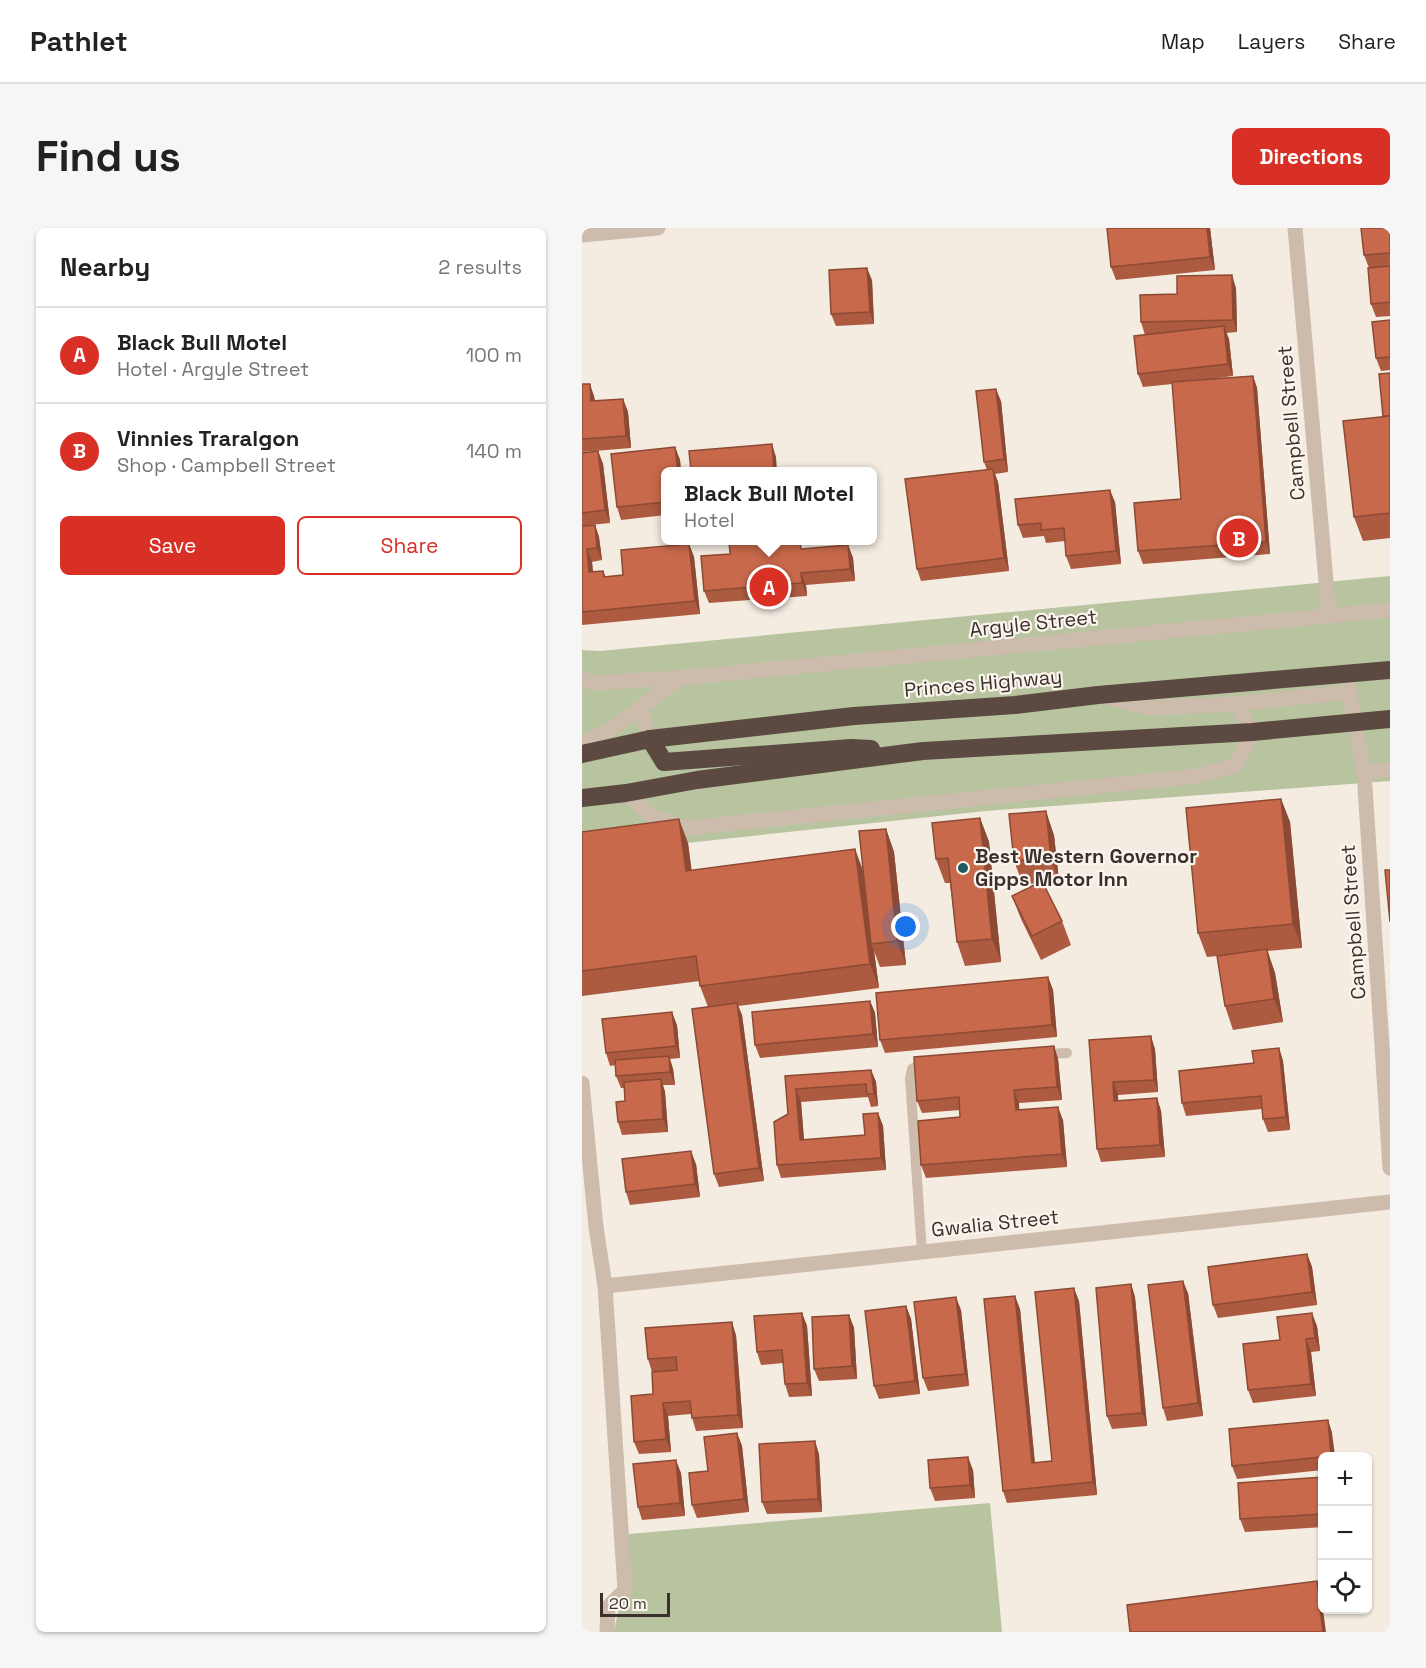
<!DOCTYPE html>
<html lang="en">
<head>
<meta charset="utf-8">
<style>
	:root { --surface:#fff; --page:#f6f6f6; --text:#222; --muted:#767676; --line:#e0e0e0; --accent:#d93025 }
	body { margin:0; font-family:"Space Grotesk",sans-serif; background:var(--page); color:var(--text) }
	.controls { position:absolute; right:18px; bottom:18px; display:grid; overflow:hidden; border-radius:9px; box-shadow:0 2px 4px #0004 }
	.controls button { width:54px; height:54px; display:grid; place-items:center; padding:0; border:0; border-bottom:2px solid var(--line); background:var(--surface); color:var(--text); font:30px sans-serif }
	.scale { position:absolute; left:18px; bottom:15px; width:70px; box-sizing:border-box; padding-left:6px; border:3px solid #3b302b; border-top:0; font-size:16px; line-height:21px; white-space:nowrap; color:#3b302b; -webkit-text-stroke:4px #fbf5ee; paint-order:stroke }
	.you { position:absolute; left:324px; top:699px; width:21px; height:21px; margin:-15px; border:4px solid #fff; border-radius:50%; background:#1a73e8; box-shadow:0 0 0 9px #1a73e833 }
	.badge { display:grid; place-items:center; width:39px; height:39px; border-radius:50%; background:var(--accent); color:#fff; font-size:20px; font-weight:700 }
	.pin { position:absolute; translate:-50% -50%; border:3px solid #fff; box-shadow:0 2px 6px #0006 }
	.popup { position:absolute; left:79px; top:239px; width:216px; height:78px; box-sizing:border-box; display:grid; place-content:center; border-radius:9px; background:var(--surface); filter:drop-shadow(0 2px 4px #0005); font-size:20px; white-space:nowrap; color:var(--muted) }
	.popup b { font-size:22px; color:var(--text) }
	.popup::after { content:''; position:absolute; left:50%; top:100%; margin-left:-12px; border:12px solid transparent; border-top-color:var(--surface) }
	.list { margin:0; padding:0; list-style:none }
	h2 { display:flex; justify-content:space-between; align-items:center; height:78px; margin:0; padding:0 24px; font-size:26px }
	h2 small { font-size:20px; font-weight:400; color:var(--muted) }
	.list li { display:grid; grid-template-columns:39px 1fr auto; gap:18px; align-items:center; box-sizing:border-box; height:96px; padding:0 24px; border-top:2px solid var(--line) }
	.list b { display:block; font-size:22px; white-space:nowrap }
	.list p { margin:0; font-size:20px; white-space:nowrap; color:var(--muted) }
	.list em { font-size:20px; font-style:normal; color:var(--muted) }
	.actions { display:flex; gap:12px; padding:18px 24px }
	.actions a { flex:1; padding:14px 0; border:2px solid var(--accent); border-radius:9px; text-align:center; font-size:21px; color:var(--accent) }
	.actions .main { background:var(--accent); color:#fff }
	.icon { flex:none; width:33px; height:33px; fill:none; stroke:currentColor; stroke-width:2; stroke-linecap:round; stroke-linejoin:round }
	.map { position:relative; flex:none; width:808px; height:1404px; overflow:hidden; border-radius:9px }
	header { display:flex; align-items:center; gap:36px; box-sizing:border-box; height:84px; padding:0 30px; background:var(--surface); border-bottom:2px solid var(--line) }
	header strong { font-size:28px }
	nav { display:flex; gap:33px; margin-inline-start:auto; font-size:21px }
	.intro { display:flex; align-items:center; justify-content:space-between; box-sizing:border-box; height:144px; padding:0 36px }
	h1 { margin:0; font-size:42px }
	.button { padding:15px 27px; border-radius:9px; background:var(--accent); color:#fff; font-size:21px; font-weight:700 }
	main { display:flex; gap:36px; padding:0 36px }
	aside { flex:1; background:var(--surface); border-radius:9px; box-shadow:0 2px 4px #0004 }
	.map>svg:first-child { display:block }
	.green { fill:#b8c4a0 }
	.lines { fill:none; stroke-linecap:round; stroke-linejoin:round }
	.lane { stroke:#cdbbac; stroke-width:10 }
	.street { stroke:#cdbbac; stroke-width:15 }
	.highway { stroke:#5c4a42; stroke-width:18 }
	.wall { fill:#ac5a40 }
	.shaded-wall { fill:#8c4a34 }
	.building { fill:#c8694b; stroke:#8c4a34; stroke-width:1.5 }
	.poi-dot { fill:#1f5a5e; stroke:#fbf5ee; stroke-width:2 }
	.labels { text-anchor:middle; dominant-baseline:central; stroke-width:4.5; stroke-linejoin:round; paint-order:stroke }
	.street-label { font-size:20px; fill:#3b302b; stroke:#fbf5ee }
	.poi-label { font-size:20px; font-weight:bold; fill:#3b302b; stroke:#fbf5ee; text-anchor:start }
</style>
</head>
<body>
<header>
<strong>Pathlet</strong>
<nav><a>Map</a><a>Layers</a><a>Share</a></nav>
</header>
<div class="intro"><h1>Find us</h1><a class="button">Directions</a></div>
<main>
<aside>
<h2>Nearby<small>2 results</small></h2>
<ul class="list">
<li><span class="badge">A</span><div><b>Black Bull Motel</b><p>Hotel · Argyle Street</p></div><em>100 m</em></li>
<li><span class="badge">B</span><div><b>Vinnies Traralgon</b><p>Shop · Campbell Street</p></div><em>140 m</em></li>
</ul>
<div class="actions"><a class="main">Save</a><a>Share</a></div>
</aside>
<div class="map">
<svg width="808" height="1404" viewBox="0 0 808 1404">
	<rect width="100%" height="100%" fill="#f4ebe1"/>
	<g class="green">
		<path d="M808,348v205l-404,30 -404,43v-204l18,1z"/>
		<path d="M408,1275l12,129h-388l7,-36 -4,-61z"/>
	</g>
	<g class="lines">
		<g class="lane">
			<path d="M463,826l22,-1"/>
			<path d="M340,1024l-12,-174 2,-9 8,-5 8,-1"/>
		</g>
		<g class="street">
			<path d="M713,0l34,387"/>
			<path d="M0,7l76,-7"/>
			<path d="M764,446l18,98 26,396"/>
			<path d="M0,451l11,4 86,-5 711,-68"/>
			<path d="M654,476l113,-12"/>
			<path d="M58,481l10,30"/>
			<path d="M0,516c36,-16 66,-42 97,-66"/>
			<path d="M782,544l26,-2"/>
			<path d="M44,565l25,23 35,12 512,-52 38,-11 16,-33 -16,-28 -87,4 -42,-11"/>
			<path d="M0,855l14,144 9,59 20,304 -17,17 -1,25"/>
			<path d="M23,1058l785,-84"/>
		</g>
		<g class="highway">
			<path d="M68,511l14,23 187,-14 20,1"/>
			<path d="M0,526l68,-15 204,-23 161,-11 83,-10 292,-25"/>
			<path d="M0,570l44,-5 71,-13 226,-29 329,-19 138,-13"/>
		</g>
	</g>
	<g class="wall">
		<path d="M628,0l5,42 -99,10 -5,-13z"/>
		<path d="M808,0v38l-21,2 -5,-13z"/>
		<path d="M808,38v50l-14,1 -5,-13z"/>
		<path d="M290,52l2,44 -38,2 -5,-12z"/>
		<path d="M654,60l1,44 -11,1 3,6 4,37 -17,2 37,-2 4,12 13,166 -127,10 -5,-13 43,-52 -9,-115 -29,3 -5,-13 7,-39 -4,-13 36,-28z"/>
		<path d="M808,92v50l-9,1 -5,-13z"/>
		<path d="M808,145v165l-27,3 -9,-24 29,-101z"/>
		<path d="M0,156l12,12 1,5 28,-2 5,13 3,36 -49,4z"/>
		<path d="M419,173l7,71 -13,2 3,8 11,89 -88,10 -4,-12 70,-99 -3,-8z"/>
		<path d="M93,219l5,13 1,11h-15v44l-45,5 -4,-13z"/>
		<path d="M16,223l5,13 7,59 -20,2h5l4,12 3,23 -10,2 1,10 10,-1 3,6 17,-2 66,-31 5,13 6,57 -118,11v-172z"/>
		<path d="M533,274l6,62 -50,5 -5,-13 -1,-15 -19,2 -2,-7 -21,2 -5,-13z"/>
		<path d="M182,315l39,6 45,-4 5,13 2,23 -49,4 1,11 -98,7 -5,-12 26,-37z"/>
		<path d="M699,571l9,23 12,126 -35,3 8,22 8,49 -50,8 -8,-24 2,-51 -20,2 -9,-24z"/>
		<path d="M398,590l9,24 12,120 -36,4 -8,-24 -7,-59h-5l-9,-24z"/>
		<path d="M304,601l8,23 12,113 -26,2 -6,-16 5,37 -141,18 4,9 22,166 -45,6 -5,-13 -6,-167 -8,-21v-5l-118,15v-164l106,11 3,27 173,2z"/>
		<path d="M472,607l5,46 -16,2 19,38 9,24 -30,15 -20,-41 -9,-23 25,-13 -14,2 -9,-24z"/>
		<path d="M466,749l5,13 4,47 -172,16 -5,-13z"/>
		<path d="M288,773l5,12 3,34 -118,11 -5,-13z"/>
		<path d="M95,797l3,33 -10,1 3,10 2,16h-12l2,7 3,40 -46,3 -4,-13 7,-21 -1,-13h-3l-5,-12v-11l-6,1 -4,-13z"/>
		<path d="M507,812l66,9 3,43 -40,3v6l39,-3 4,13 4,46 -64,5 -4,-13z"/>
		<path d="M472,818l4,13 4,41 -43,3v7l44,10 4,47 -141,11 -5,-13 39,-48v-7l-38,3 -5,-12z"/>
		<path d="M697,820l4,13 7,69 -22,2 -5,-13 -1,-10 -76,7 -4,-13z"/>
		<path d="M289,842l5,12 2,24 -7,1 -3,-10 -67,5 3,38 61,-5 13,-22 5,13 3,44 -105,8 -4,-13 11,-51 -3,-38z"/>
		<path d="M114,936l4,33 -70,8 -4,-13z"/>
		<path d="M725,1026l5,13 5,38 -99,13 -5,-13z"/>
		<path d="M549,1056l4,13 12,129 -35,3 -5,-13z"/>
		<path d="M606,1065l15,123 -36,5 -4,-13z"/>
		<path d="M497,1073l18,194 -90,8 -4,-12 17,-182 15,154 17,-2z"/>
		<path d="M324,1078l5,13 9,75 -41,5 -5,-13z"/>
		<path d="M379,1082l8,76 -41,5 -5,-13z"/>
		<path d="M220,1085l5,13 5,70 -23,1 -4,-13 -2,-21 -22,2 -4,-13z"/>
		<path d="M267,1087l5,13 3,51 -38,2 -5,-12z"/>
		<path d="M735,1098l3,25 -9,1 5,44 -63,7 -5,-13 32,-50z"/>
		<path d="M154,1107l7,93 -47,3 -5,-17 -23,2 3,36 -32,2 -5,-12 19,-48 24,-24 -25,2 -4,-13z"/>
		<path d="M746,1192l4,13 -9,23v14l-86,9 -5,-13z"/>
		<path d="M155,1205l5,13 7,66 -52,6 -5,-13z"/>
		<path d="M237,1226l3,58 -55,2 -5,-12z"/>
		<path d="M391,1242l2,28 -40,3 -5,-13z"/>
		<path d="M99,1245l4,43 -43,4 -4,-13z"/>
		<path d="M741,1249v50l-78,5 -5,-13z"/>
	</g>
	<g class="shaded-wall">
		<path d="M625,0h3l5,42 -5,-13z"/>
		<path d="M285,40l5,12 2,44 -4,-12z"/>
		<path d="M650,47l4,13 1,44 -4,-12z"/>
		<path d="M642,98l5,13 4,37 -5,-12z"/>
		<path d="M671,148l4,12 13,166 -4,-12z"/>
		<path d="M8,156l4,12 2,18 -5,-13z"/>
		<path d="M414,161l5,12 7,71 -4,-13z"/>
		<path d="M41,171l5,13 3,36 -5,-12z"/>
		<path d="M190,216l4,13 1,14h-3z"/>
		<path d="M93,219l5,13 1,11h-3z"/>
		<path d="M16,223l5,13 7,59 -5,-13z"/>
		<path d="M411,241l5,13 11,89 -5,-13z"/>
		<path d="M528,262l5,12 6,62 -5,-13z"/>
		<path d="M13,297l4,12 3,23 -5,-12z"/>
		<path d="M107,316l5,13 6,57 -5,-13z"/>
		<path d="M266,317l5,13 2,23 -5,-12z"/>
		<path d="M5,321l5,13 2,23 -5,-13z"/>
		<path d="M219,345l5,12 1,11 -5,-13z"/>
		<path d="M699,571l9,23 12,126 -9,-24z"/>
		<path d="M464,583l8,24 5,46 -8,-23z"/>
		<path d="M398,590l9,24 12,120 -9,-23z"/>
		<path d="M97,591l9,24 7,52 -9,-24z"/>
		<path d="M304,601l8,23 12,113 -9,-24z"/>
		<path d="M273,621l9,24 7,71 3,7 5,37 -9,-24z"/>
		<path d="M685,721l8,24 8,49 -9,-23z"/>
		<path d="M466,749l5,13 4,47 -5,-12z"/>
		<path d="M288,773l5,12 3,34 -5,-13z"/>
		<path d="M155,775l5,12 22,166 -5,-13z"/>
		<path d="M90,784l5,13 3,33 -4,-12z"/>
		<path d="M569,808l4,13 3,43 -4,-12z"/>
		<path d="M472,818l4,13 4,41 -5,-13z"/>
		<path d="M697,820l4,13 7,69 -4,-13z"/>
		<path d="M87,828l4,13 2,16 -5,-13z"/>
		<path d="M289,842l5,12 2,24 -4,-12z"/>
		<path d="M79,851l4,13 3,40 -5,-13z"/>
		<path d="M531,854l5,13 1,19 -5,-13z"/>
		<path d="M214,861l5,13 4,51 -5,-13z"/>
		<path d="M432,862l5,13 1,20 -4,-13z"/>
		<path d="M575,870l4,13 4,46 -5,-12z"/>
		<path d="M476,879l5,13 4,47 -5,-13z"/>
		<path d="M296,885l5,13 3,44 -5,-12z"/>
		<path d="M109,923l5,13 4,33 -5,-13z"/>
		<path d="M725,1026l5,13 5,38 -5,-13z"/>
		<path d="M601,1053l5,12 15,123 -5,-13z"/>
		<path d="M549,1056l4,13 12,129 -5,-13z"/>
		<path d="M492,1060l5,13 18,194 -4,-13z"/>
		<path d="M433,1068l5,13 16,167 -4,-13z"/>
		<path d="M374,1069l5,13 8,76 -4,-12z"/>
		<path d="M324,1078l5,13 9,75 -5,-13z"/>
		<path d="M220,1085l5,13 5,70 -5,-13z"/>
		<path d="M730,1085l5,13 3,25 -5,-13z"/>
		<path d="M267,1087l5,13 3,51 -5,-13z"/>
		<path d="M150,1094l4,13 7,93 -5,-13z"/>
		<path d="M724,1111l5,13 5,44 -5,-12z"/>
		<path d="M81,1175l5,13 3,36 -5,-13z"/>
		<path d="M746,1192l4,13 3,23h-4z"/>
		<path d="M155,1205l5,13 7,66 -5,-13z"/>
		<path d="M233,1213l4,13 3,58 -4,-13z"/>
		<path d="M386,1229l5,13 2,28 -5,-13z"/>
		<path d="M94,1232l5,13 4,43 -5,-13z"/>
		<path d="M735,1353l4,13 2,16 3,22h-3z"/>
	</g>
	<g class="building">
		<path d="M525,0h100l3,29 -99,10z"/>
		<path d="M779,0h29v25l-26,2z"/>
		<path d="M808,38v36l-19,2 -3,-36z"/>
		<path d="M285,40l3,44 -39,2 -2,-44z"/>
		<path d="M650,47l1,45 -92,2 -1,-27 37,-1v-18z"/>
		<path d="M808,92v37l-14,1 -4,-36z"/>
		<path d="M642,98l4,38 -90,10 -4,-38z"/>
		<path d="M808,145v43h-7l-4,-42z"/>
		<path d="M671,148l13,166 -128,9 -4,-48 47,-4 -9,-117z"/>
		<path d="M0,156h8l1,17 32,-2 3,37 -44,3z"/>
		<path d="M414,161l8,70 -20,3 -8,-71z"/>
		<path d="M808,188v97l-36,4 -11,-96z"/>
		<path d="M190,216l2,27h-83l-2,-20z"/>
		<path d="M93,219l3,24h-12v31l-49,5 -6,-53z"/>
		<path d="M16,223l7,59 -23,3v-60z"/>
		<path d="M411,241l11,89 -87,11 -12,-90z"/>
		<path d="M528,262l6,61 -50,5 -2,-28 -23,2v-7l-23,2 -3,-26z"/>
		<path d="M13,297l2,23 -10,1 2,23 14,-1 1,6 19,-2 -2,-25 68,-6 6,57 -113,11v-86z"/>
		<path d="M147,312h31v3l40,-3 1,9 47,-4 2,24 -49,4 1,10 -98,8 -3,-35 29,-2z"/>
		<path d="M699,571l12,125 -95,9 -12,-125z"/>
		<path d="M464,583l5,47 -37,3 -5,-47z"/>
		<path d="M398,590l12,121 -35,3 -9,-84 -12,1 -4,-36z"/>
		<path d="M97,591l7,52 169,-22 15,115 -170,22 -4,-30 -114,15v-139z"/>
		<path d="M304,601l11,112 -26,3 -12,-113z"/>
		<path d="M803,642h5v52z"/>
		<path d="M460,653l20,40 -30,15 -20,-40z"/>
		<path d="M685,721l7,50 -49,7 -8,-50z"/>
		<path d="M466,749l4,48 -172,15 -4,-47z"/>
		<path d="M288,773l3,33 -118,11 -3,-33z"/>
		<path d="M155,775l22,165 -45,6 -22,-165z"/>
		<path d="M90,784l4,34 -70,7 -4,-34z"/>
		<path d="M569,808l3,44 -41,2 1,19 43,-3 3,47 -63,4 -8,-109z"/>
		<path d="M472,818l3,41 -43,3 2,20 42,-3 4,47 -141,11 -3,-44 42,-4 -1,-20 -42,4 -3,-44z"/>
		<path d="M697,820l7,69 -23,2 -2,-23 -79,7 -3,-32 75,-8 -2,-12z"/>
		<path d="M87,828l1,16 -54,4 -1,-16z"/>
		<path d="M289,842l3,24h-7l-1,-10 -70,5 4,51 65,-5 -2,-21 15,-1 3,45 -104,7 -3,-43 14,-8 -3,-38z"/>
		<path d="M79,851l2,40 -45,3 -2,-20 9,-1 -1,-19z"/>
		<path d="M109,923l4,33 -69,8 -4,-33z"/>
		<path d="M725,1026l5,38 -99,13 -5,-38z"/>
		<path d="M601,1053l15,122 -35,5 -15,-123z"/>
		<path d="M549,1056l11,129 -35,3 -11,-128z"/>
		<path d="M492,1060l19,194 -90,9 -19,-192 31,-3 17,167 20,-2 -17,-169z"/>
		<path d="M374,1069l9,77 -42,4 -9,-76z"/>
		<path d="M324,1078l9,75 -41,5 -9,-75z"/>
		<path d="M220,1085l5,70 -22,1 -3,-34 -25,2 -3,-36z"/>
		<path d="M730,1085l3,25 -9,1 5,45 -63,6 -5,-46 37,-4 -3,-23z"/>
		<path d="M267,1087l3,51 -38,3 -2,-52z"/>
		<path d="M150,1094l6,93 -46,3 -2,-17 -27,2 3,36 -32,3 -3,-46 22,-2 -1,-22 25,-2 -1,-13 -28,2 -3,-31z"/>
		<path d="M746,1192l3,36 -99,10 -3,-37z"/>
		<path d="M155,1205l7,66 -52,6 -3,-32 19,-2 -4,-34z"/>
		<path d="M233,1213l3,58 -56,3 -3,-58z"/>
		<path d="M386,1229l2,28 -40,3 -2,-28z"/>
		<path d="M94,1232l4,43 -42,4 -5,-43z"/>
		<path d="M741,1249v37l-83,5 -2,-36z"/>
		<path d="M735,1353l6,51h-193l-3,-27z"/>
	</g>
	<circle class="poi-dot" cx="381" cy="640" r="6"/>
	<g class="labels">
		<g class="street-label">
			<text transform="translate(709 195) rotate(-95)">Campbell Street</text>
			<text transform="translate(451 395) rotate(-6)">Argyle Street</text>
			<text transform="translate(401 455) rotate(-5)">Princes Highway</text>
			<text transform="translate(771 694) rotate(-94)">Campbell Street</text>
			<text transform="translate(413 995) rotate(-6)">Gwalia Street</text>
		</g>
		<g class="poi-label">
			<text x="393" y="628">Best Western Governor<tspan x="393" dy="23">Gipps Motor Inn</tspan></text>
		</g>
	</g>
</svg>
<div class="controls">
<button>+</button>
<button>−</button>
<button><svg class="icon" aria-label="locate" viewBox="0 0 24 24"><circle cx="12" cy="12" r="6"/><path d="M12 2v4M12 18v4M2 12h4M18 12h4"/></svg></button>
</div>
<div class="scale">20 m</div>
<div class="you"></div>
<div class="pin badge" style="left:187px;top:359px">A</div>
<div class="popup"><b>Black Bull Motel</b>Hotel</div>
<div class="pin badge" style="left:657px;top:310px">B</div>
</div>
</main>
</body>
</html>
